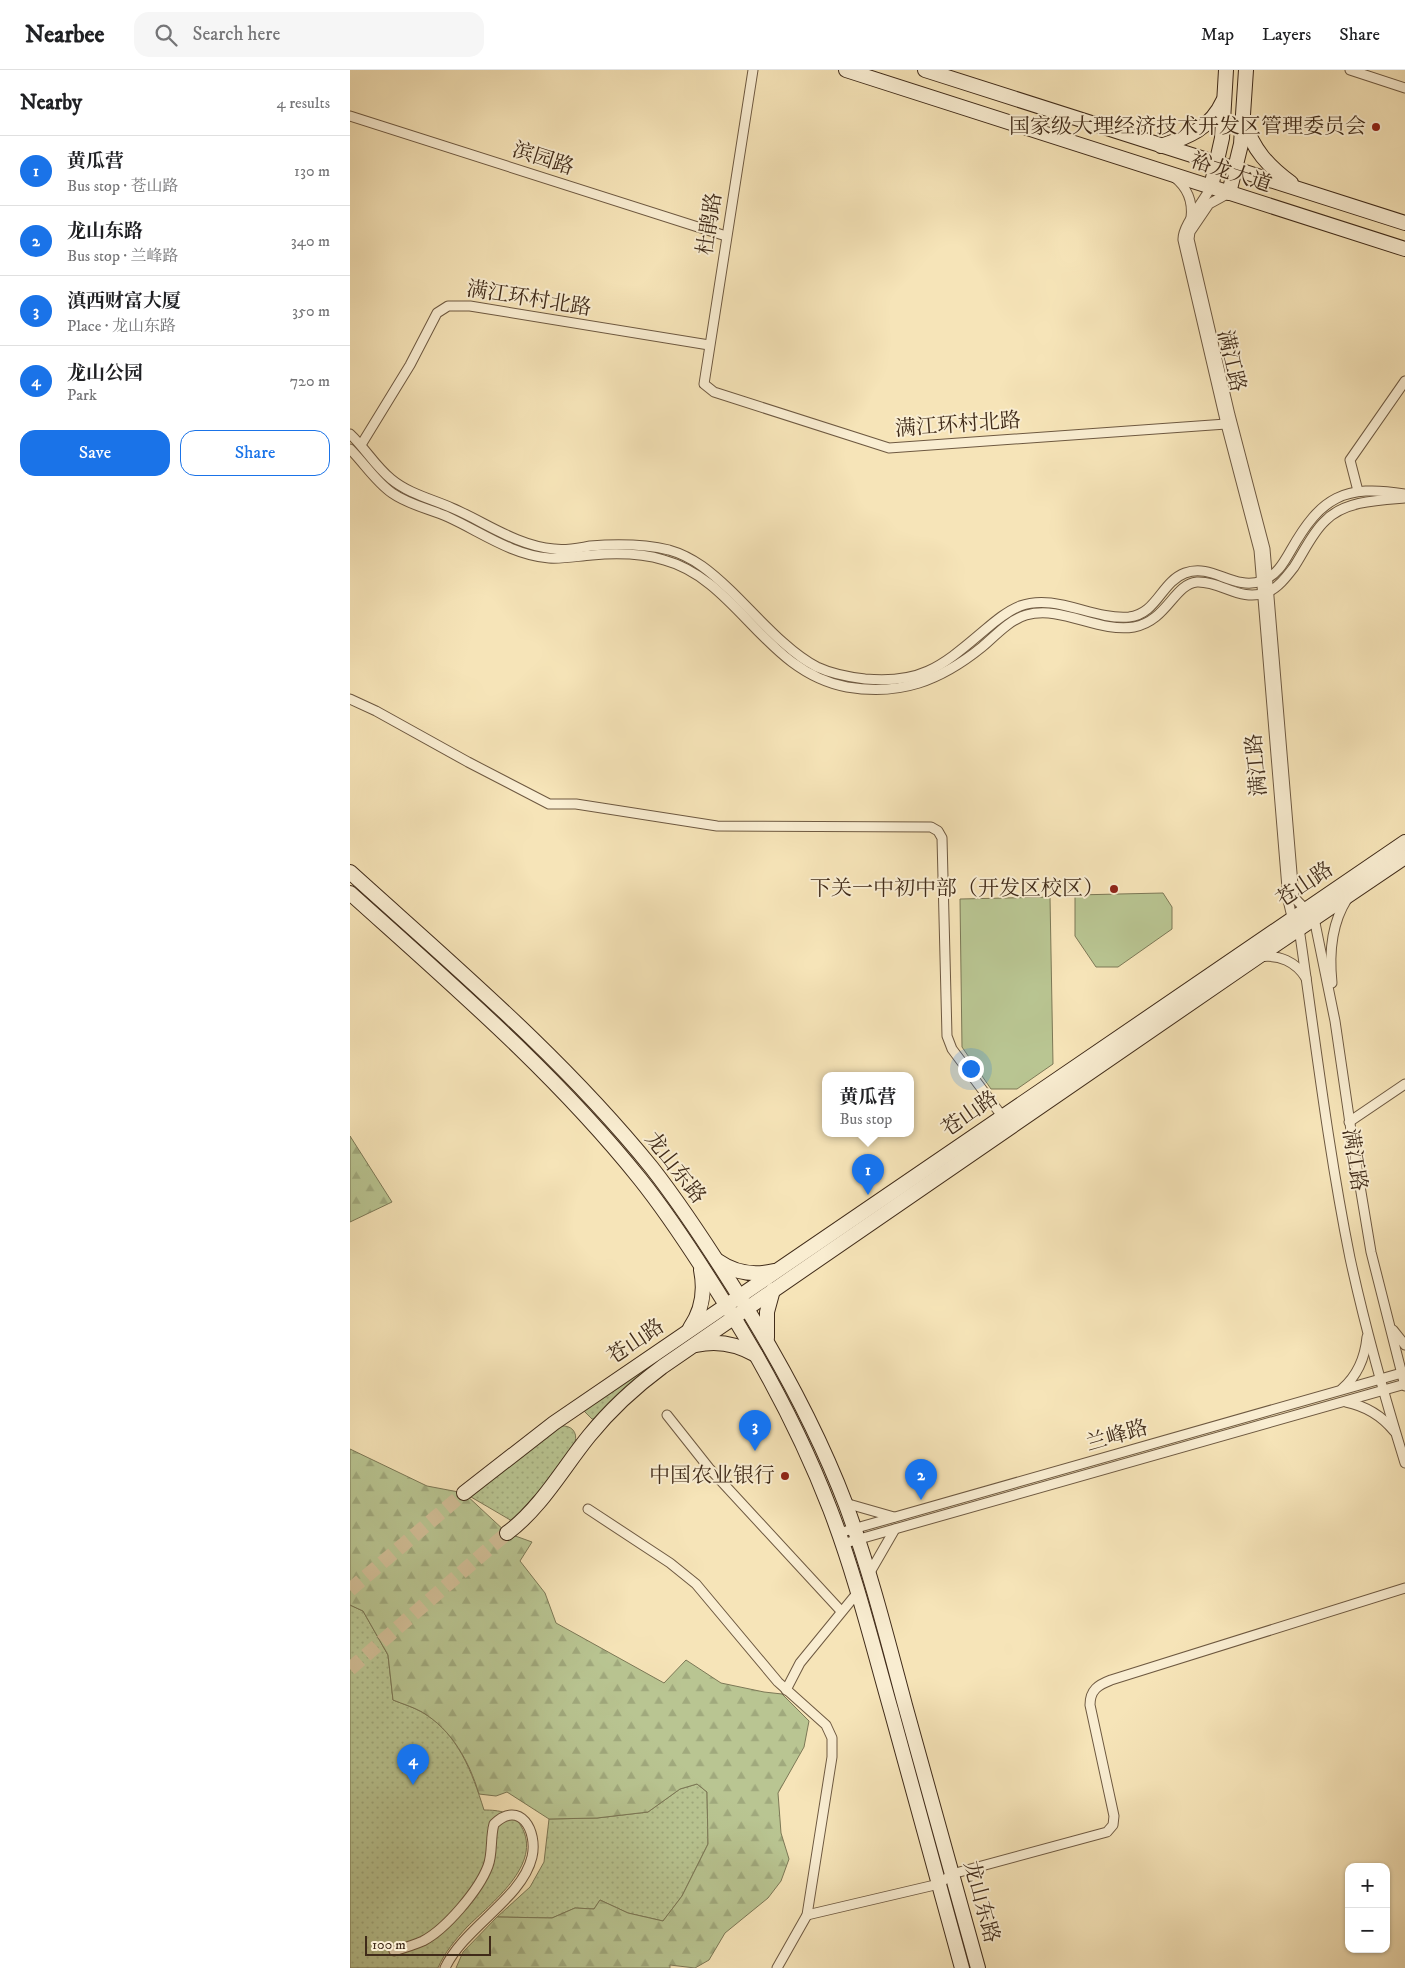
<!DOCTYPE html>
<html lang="en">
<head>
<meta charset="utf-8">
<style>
	:root { --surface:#fff; --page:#f6f6f6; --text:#202124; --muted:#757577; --line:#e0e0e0; --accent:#1a73e8 }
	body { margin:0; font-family:"IM FELL DW Pica","Noto Serif SC",serif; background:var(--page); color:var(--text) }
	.controls { position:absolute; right:15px; bottom:15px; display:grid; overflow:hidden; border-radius:10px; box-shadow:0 1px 4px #0004 }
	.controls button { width:45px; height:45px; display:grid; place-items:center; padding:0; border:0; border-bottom:1px solid var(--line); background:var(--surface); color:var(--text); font:25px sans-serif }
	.scale { position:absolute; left:15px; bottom:12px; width:126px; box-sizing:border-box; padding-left:5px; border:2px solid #402b19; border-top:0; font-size:14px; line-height:18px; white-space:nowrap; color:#402b19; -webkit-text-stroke:4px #f9edd1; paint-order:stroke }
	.you { position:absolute; left:620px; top:998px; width:18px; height:18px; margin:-12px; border:4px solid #fff; border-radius:50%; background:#1a73e8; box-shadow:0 0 0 8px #1a73e833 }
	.badge { display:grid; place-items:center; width:32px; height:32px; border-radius:50%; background:var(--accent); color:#fff; font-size:16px; font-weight:700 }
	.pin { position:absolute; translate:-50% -41px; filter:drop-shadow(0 1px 2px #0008) }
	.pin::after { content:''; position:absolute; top:26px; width:18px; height:15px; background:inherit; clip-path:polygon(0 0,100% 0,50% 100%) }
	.popup { position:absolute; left:472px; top:1002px; width:92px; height:65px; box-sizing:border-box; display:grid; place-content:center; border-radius:10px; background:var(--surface); filter:drop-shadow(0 1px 4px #0005); font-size:16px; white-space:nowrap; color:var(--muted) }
	.popup b { font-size:19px; color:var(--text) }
	.popup::after { content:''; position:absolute; left:50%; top:100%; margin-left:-10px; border:10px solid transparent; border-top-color:var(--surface) }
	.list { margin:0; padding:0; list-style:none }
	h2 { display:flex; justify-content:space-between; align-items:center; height:65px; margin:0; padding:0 20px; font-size:21px }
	h2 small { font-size:16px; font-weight:400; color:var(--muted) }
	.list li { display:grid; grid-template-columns:32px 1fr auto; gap:15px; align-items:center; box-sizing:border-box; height:70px; padding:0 20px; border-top:1px solid var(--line) }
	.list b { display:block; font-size:19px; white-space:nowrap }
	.list p { margin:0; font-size:16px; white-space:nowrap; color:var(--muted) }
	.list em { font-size:16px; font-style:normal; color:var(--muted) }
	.actions { display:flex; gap:10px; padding:15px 20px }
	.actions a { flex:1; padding:11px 0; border:1px solid var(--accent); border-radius:15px; text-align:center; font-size:18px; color:var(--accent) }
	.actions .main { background:var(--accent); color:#fff }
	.icon { flex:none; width:28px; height:28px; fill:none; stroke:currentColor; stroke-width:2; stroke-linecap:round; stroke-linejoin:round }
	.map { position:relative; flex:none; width:1055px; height:1898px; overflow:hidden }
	header { display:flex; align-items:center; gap:30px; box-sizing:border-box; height:70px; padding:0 25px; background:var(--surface); border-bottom:1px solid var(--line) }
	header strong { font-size:24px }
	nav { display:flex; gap:28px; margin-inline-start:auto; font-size:18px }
	.search { width:350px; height:45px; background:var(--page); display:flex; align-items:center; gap:12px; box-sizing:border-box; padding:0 18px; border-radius:15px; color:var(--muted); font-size:19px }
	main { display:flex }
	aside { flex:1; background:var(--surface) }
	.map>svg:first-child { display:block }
	.grass { fill:url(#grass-dots); stroke:#7c7856 }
	.forest { fill:url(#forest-firs); stroke:#7c7856 }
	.pitch { fill:#b9c592; stroke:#7c7856 }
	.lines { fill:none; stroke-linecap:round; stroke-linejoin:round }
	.secondary-tunnel { stroke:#d2bf98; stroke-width:14; stroke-dasharray:14 7; stroke-linecap:butt }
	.street-casing { stroke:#6e5941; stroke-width:11 }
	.secondary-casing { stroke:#402b19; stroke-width:16 }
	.street { stroke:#f9edd1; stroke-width:9 }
	.secondary { stroke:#f9edd1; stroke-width:14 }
	.poi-dot { fill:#8f2418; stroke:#f9edd1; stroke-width:2 }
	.labels { text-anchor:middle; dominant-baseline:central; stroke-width:4; stroke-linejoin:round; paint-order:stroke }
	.poi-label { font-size:21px; fill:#402b19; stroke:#f9edd1; text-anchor:end }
	.street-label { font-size:21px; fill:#402b19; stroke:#f9edd1 }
</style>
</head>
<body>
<header>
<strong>Nearbee</strong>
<div class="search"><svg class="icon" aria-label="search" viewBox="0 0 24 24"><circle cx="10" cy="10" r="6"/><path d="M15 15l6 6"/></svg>Search here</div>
<nav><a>Map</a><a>Layers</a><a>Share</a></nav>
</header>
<main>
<aside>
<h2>Nearby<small>4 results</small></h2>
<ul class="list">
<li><span class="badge">1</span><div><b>黄瓜营</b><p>Bus stop · 苍山路</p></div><em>130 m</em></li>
<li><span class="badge">2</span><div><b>龙山东路</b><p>Bus stop · 兰峰路</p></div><em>340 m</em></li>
<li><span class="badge">3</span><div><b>滇西财富大厦</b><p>Place · 龙山东路</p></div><em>350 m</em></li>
<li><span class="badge">4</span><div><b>龙山公园</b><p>Park</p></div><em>720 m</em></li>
</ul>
<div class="actions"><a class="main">Save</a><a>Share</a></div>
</aside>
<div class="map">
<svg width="1055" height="1898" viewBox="0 0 1055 1898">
	<defs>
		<pattern id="grass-dots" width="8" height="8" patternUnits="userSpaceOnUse" patternTransform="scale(1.25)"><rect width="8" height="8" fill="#b9c592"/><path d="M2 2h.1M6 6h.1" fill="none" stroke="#a0a97d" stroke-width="1.8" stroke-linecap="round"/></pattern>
		<pattern id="forest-firs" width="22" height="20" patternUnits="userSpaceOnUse" patternTransform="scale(1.25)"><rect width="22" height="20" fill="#b9c592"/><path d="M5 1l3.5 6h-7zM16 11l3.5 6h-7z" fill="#a0a97d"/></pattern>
	</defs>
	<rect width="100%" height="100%" fill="#f6e4b8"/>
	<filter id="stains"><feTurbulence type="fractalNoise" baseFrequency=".004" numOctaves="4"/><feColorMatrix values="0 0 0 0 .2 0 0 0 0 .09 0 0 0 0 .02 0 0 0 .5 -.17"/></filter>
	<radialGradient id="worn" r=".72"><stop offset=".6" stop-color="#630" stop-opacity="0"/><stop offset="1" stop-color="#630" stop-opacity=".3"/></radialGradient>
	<g class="grass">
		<path d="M338,1266l1,5 -94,78h-3l-8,-8z"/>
		<path d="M211,1356c10,-1 17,6 14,16l-31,43 -32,36 -41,-24 25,-23z"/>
		<path d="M0,1535l13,6 25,44 5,45c10,4 20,7 29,12 36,21 50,60 62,98 15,0 29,2 37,16 23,38 -31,78 -54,101 -11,12 -23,26 -29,41h-88z"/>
		<path d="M347,1714l10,8 1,52 -26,52 -19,25 -35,-8 -28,-13 -6,9 -19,-1 -23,10 -55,-1 33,-30 14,-25 5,-43 48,-1 51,-6 32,-23z"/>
	</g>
	<g class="forest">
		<path d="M0,1066l42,66 -42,20z"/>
		<path d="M0,1379l77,37 37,7 43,40 25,9 -12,19 25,32 11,30 108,60 22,-23 35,23 43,9 18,2 27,27 -5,26 -26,46 3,40 8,26 -8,22 -13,17 -43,35 -16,27 -14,8 -25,-3v3h-214l7,-16 34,-35 55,1 23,-10 19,1 6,-9 28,13 35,8 19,-25 26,-52 -1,-52 -10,-8 -17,5 -32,23 -51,6 -48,1 -42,-27 -11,4 -17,-2c-10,-33 -27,-64 -57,-82 -9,-5 -19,-8 -29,-12l-5,-45 -25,-44 -13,-6z"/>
	</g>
	<g class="pitch">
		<path d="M813,823l9,14v22l-54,38h-22l-21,-31v-41z"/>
		<path d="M700,827l3,167 -36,25h-26l-29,-42 -2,-148z"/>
	</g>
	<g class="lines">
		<g class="secondary-tunnel">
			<path d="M0,1520l114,-97"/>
			<path d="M0,1599l157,-136"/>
		</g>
		<defs>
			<g id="street">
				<path d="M403,0l-49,314 10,8 175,56 337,-24"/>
				<path d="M1000,0l55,18"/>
				<path d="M0,46l376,120"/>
				<path d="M824,107c13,10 19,25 17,41"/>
				<path d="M861,117c-7,14 -29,39 -28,53l43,184 33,126 29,350 4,17 7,11c16,110 29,221 51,330 15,69 34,137 55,205"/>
				<path d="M879,123l-20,11 -19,28 -1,7 41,176 35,134 29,348c7,9 13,12 20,21l21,103 18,123 18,108 34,134"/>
				<path d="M0,364c15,14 25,32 41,45 18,15 41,20 61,29 33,14 65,38 102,41 12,2 24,-1 36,-3 26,-2 54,-2 79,4 25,7 43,23 61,40 25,24 57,62 87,77 15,7 31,10 48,12 54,5 75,-11 115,-45 12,-10 25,-22 40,-28 36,-13 72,14 109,11 28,-3 32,-35 56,-44 28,-10 48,18 77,8 15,-6 21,-17 29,-31 30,-53 53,-66 114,-56"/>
				<path d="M11,375l49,-80 27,-52 11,-7h22l239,39"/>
				<path d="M0,379c14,14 26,33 42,44 17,12 38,16 56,24 33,15 64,38 101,41 14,1 29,-2 43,-3 23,-2 49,-2 72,5 74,20 101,112 183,127 53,9 93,-6 135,-40 13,-11 27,-27 44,-32 36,-10 72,18 108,12 33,-6 40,-43 63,-45 25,-1 43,21 71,10 11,-5 19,-16 26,-25 10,-15 18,-34 31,-46 19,-20 54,-21 80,-23"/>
				<path d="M1008,421l-8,-31 55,-79"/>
				<path d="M0,629l26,12 92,51 81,42h27l141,22 214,1 7,4 4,7 5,198 5,13 50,67"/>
				<path d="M910,887c19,-3 36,5 46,21"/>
				<path d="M982,913c-3,-29 -1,-59 15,-84"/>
				<path d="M999,1052l56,-38"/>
				<path d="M1043,1260l12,15"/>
				<path d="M992,1319c16,-14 23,-31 25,-52"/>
				<path d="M996,1332c19,4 36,14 48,29"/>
				<path d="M317,1345l42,53 132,143"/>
				<path d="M495,1433l49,14"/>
				<path d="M238,1439l82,54 26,21 82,98 48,43 6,13v19l-25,158 -30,53"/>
				<path d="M489,1463l566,-161"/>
				<path d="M492,1474l563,-160"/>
				<path d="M519,1504l26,-45"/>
				<path d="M436,1620l14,-27 58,-71"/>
				<path d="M457,1845l132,-31 13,-10 155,-42 6,-7 1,-9 -24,-111c0,-15 8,-20 21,-25l294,-92"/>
				<path d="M44,1881c10,-3 20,-6 29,-10 23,-12 56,-51 65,-75 5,-13 2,-28 6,-42 26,-25 44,7 38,33 -10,42 -68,70 -87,111"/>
			</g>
			<g id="secondary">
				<path d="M496,0l559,179"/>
				<path d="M575,0l480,153"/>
				<path d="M895,52c7,27 24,45 46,61"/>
				<path d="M811,76c27,-9 50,-18 62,-45"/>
				<path d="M861,117l11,-49 4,-68"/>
				<path d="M879,123l12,-49 5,-74"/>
				<path d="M0,802c105,95 213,186 302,296 28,36 53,74 77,112 46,72 87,146 117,225 24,65 41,133 59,200 25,87 49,175 73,263"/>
				<path d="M0,823c101,91 205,180 290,286 28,35 52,72 76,110 45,70 84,142 114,220 25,65 42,134 61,201 23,86 47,172 71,258"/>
				<path d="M368,1191c17,12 35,15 56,10"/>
				<path d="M340,1258c12,-17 15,-38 11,-58"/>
				<path d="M417,1268v-26l6,-22"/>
				<path d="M346,1275c21,-5 41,-1 60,10"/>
				<path d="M114,1423l90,-70 851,-581"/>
				<path d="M157,1463c34,-25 56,-65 82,-97 21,-26 46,-49 73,-69l616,-424 127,-86"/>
			</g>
		</defs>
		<use href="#street" class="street-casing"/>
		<use href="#secondary" class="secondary-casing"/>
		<use href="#street" class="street"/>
		<use href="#secondary" class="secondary"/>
	</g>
	<g class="poi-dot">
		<circle cx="1026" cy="57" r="5"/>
		<circle cx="764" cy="819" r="5"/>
		<circle cx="435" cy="1406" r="5"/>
	</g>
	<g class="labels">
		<g class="poi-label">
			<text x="1016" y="57">国家级大理经济技术开发区管理委员会</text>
			<text x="754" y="819">下关一中初中部（开发区校区）</text>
			<text x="425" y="1406">中国农业银行</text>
		</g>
		<g class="street-label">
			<text transform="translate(193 89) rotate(18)">滨园路</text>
			<text transform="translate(881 103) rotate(18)">裕龙大道</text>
			<text transform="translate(360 154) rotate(-81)">杜鹃路</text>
			<text transform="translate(179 229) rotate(9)">满江环村北路</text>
			<text transform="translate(881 291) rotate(77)">满江路</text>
			<text transform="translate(608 355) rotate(-4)">满江环村北路</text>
			<text transform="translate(907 695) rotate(-95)">满江路</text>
			<text transform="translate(955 815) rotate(-34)">苍山路</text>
			<text transform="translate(620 1044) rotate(-35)">苍山路</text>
			<text transform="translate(1004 1090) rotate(81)">满江路</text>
			<text transform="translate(325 1098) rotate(52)">龙山东路</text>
			<text transform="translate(286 1272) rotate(-34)">苍山路</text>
			<text transform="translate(767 1366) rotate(-16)">兰峰路</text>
			<text transform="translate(631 1832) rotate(75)">龙山东路</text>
		</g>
	</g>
	<rect width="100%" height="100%" filter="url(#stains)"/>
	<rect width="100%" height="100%" fill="url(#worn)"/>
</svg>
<div class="controls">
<button>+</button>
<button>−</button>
</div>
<div class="scale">100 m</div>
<div class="you"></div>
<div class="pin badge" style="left:518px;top:1125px">1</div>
<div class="popup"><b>黄瓜营</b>Bus stop</div>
<div class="pin badge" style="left:571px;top:1430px">2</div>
<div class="pin badge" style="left:405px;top:1381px">3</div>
<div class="pin badge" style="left:63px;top:1715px">4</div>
</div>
</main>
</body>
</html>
